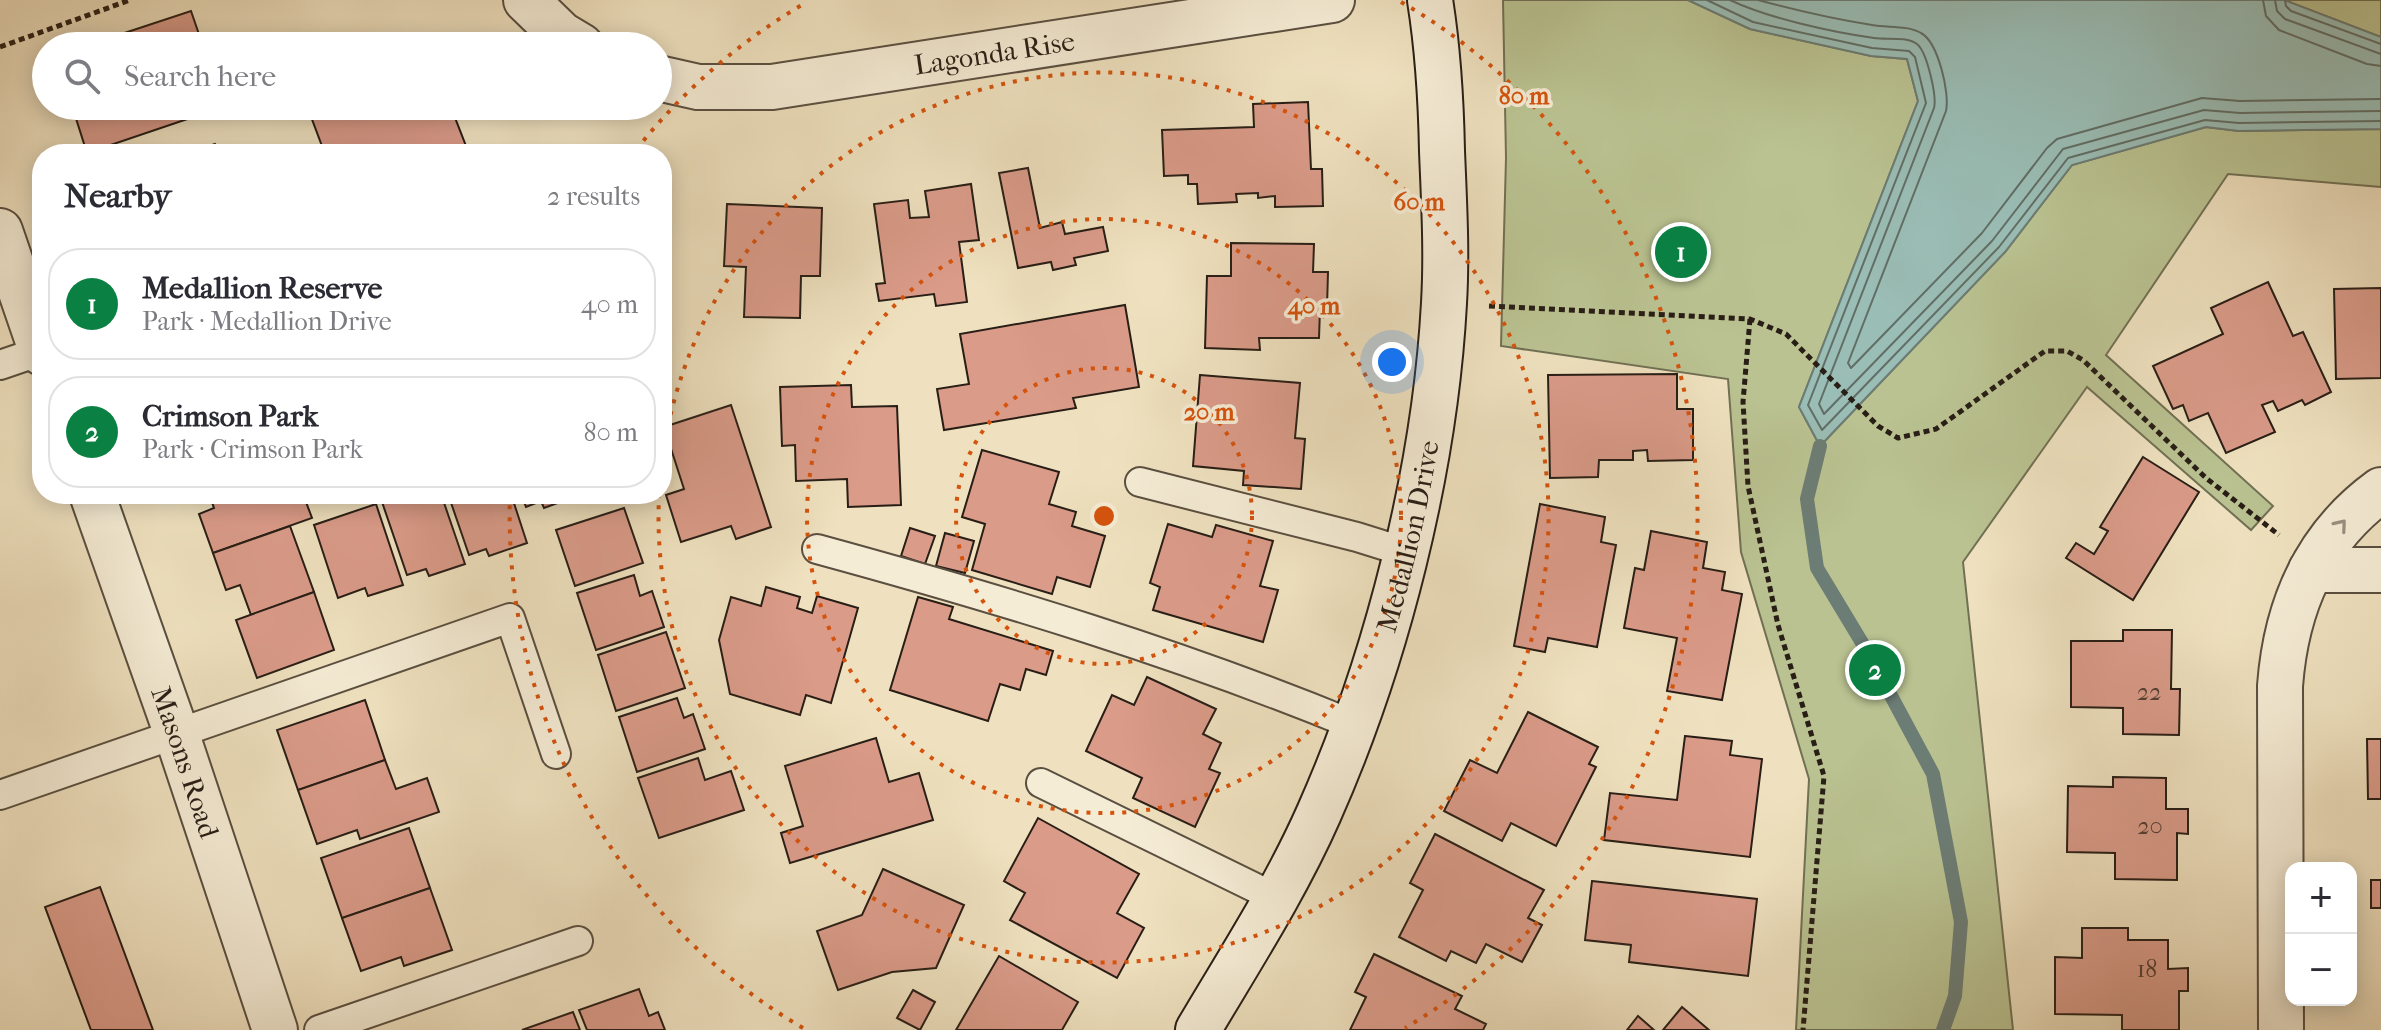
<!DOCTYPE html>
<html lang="en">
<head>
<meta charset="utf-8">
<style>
	:root { --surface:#fff; --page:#f7f7f7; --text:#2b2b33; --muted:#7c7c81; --line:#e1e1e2; --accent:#0b8043 }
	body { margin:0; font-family:"IM FELL French Canon",serif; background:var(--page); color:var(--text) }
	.controls { position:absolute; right:24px; bottom:24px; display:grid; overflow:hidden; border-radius:16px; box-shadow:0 4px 20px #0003 }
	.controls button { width:72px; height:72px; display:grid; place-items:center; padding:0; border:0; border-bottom:2px solid var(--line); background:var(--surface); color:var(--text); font:40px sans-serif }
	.you { position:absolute; left:1392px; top:362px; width:28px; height:28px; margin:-20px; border:6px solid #fff; border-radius:50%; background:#1a73e8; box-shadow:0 0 0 12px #1a73e833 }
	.badge { display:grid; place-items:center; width:52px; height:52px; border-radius:50%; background:var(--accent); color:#fff; font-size:26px; font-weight:700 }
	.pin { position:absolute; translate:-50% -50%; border:4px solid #fff; box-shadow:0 2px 8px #0006 }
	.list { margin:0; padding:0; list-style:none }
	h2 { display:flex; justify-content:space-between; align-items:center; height:104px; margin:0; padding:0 32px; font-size:34px }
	h2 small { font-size:26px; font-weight:400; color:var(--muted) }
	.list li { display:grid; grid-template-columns:52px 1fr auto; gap:24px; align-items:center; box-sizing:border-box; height:112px; margin:0 16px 16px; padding:0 16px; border:2px solid var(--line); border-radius:32px }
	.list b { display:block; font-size:30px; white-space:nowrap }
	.list p { margin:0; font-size:26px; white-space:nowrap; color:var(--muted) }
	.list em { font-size:26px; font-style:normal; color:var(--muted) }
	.icon { flex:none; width:44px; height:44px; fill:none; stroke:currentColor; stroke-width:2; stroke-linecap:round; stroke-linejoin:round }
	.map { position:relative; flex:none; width:2381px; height:1030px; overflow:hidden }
	.search { position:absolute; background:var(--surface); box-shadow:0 4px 20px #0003; left:32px; top:32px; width:640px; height:88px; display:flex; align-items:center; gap:20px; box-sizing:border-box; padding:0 28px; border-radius:44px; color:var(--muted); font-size:30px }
	.panel { position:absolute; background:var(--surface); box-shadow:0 4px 20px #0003; left:32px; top:144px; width:640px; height:360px; border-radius:32px }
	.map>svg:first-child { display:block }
	.green { fill:#bac291; stroke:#717054; stroke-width:2 }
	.water { fill:#9abdb5; stroke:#6c7d75; stroke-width:2 }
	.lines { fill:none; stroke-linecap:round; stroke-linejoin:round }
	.shore { stroke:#616e66; stroke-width:2 }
	.stream { stroke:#6c7d75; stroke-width:14 }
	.building { fill:#da9b89; stroke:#281e16; stroke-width:2 }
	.lane-casing { stroke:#5a4f40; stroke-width:32 }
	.street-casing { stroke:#5a4f40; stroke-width:48 }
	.secondary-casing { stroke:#281e16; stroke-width:48 }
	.path { stroke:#281e16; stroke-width:5; stroke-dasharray:6 4; stroke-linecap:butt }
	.lane { stroke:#f5ecd5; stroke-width:28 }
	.street { stroke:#f5ecd5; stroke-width:44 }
	.secondary { stroke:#f5ecd5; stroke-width:44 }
	.oneway { stroke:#998f7f }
	.ring { fill:none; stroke:#d5530d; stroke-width:4; stroke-dasharray:4 8 }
	.labels { text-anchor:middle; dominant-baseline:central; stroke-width:7; stroke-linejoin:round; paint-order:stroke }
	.number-label { font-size:24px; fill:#543d33 }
	.street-label { font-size:28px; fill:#281e16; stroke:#f5ecd5 }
	.centre { fill:#d5530d; stroke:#f5ecd5; stroke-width:4 }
	.ring-label { font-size:24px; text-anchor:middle; font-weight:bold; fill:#d5530d; stroke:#f5ecd5; stroke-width:7; stroke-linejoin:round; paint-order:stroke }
</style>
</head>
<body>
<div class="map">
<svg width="2381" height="1030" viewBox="0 0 2381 1030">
	<rect width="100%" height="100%" fill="#efe1bf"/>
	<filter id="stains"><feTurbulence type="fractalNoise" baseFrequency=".0025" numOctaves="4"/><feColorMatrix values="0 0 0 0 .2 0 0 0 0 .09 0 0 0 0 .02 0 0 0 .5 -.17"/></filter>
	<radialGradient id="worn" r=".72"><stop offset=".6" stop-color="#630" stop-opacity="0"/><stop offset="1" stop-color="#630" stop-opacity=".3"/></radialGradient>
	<g class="green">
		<path d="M1503,0h185l62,29 121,27 36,3 11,42 -119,306 21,39 185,-194 67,-87 134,-38 33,4 142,-2v58l-153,-13 -122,181 167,151 -22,24 -164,-143 -124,175 50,468h-217l13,-251 -68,-227 -13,-173 -227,-33 5,-188z"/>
		<path d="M2284,0h97v37z"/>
	</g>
	<path class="water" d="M1688,0h596l97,37v92l-142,2 -33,-4 -134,38 -67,87 -185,194 -21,-39 119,-306 -11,-42 -36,-3 -121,-27z"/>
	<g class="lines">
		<g class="shore">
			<path d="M1707,0l46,22 119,26 37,3 6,6 11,46 -118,302 14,25 177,-183 69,-89 137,-38 34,3 142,-2"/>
			<path d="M1730,0c38,18 101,32 144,38 13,2 32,-2 43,6 10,8 20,52 17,64l-115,296 5,10 168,-173 71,-92 141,-39 36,3 141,-2"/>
			<path d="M1758,0c37,10 76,19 114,25 16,3 35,0 49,8 17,9 29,60 25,78l-98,252 3,5 131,-135 65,-85 10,-9 145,-41 38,3 141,-2"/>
			<path d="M2263,0l3,16 13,14 88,34 14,2"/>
			<path d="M2275,0l2,11 8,8 96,35"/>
			<path d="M2285,0l1,6 5,5 90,33"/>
		</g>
		<path class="stream" d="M1820,446l-13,53 10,69 50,83 66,123 28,148 -6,74 -12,34"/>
	</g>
	<g class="building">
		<path d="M191,11l12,35h-118z"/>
		<path d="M1308,102l3,67h11l1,37 -48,1v-11l-17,2v-5l-22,1 1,8 -39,2 -1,-20h-9v-9l-24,1 -2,-46 92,-3 -1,-23z"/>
		<path d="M72,106h151v1l-136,46z"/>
		<path d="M307,106h162l1,3 -16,6 12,31 -21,8h-120z"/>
		<path d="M215,144l4,10h-34z"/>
		<path d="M1028,168l12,60 22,-6 3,12 38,-7 5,24 -34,7 2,7 -23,5 -2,-8 -33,6 -19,-95z"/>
		<path d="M971,184l8,56 -20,2 8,60 -31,4 -2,-12 -55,7 -3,-17 9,-1 -11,-79 34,-4 2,18 19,-1 -4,-26z"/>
		<path d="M727,204l95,4 -2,68h-19l-1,42 -56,-1 2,-50 -22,-1z"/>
		<path d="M1231,243l83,1 -1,28h15l-1,36 -7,1 -1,29h-60l1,12 -55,-2 2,-72h24z"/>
		<path d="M2268,282l25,54 10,-4 28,60 -26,13 -3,-5 -24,11 -5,-10 -11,4 13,27 -49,21 -18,-40 -19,8 -6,-16 -10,4 -20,-43 70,-32 -12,-26z"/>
		<path d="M2381,288v90l-45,1 -2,-90z"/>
		<path d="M1125,305l14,82 -66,11 3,10 -132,22 -7,-41 32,-5 -9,-50z"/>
		<path d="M1677,374v35h16v51l-45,1 -1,-11 -14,1v9h-34l-1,17 -48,1 -2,-103z"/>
		<path d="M1200,375l100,8 -5,55 10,1 -4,50 -58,-4 1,-14 -51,-5z"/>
		<path d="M851,385l1,22 45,-1 4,99 -53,2 -1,-28 -51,2 -1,-36 -13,1 -2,-59z"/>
		<path d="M731,405l40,122 -35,12 -5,-13 -50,16 -15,-47 18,-6 -20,-62z"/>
		<path d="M982,450l77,22 -10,32 27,8 -4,14 33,10 -15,51 -33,-10 -5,17 -80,-24 13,-46 -23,-7z"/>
		<path d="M2143,457l56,35 -66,108 -67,-42 10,-15 18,11 14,-23 -8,-4z"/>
		<path d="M209,494h94l9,24 -99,35 -14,-39 15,-6z"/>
		<path d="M406,494h35l24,70 -36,12 -3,-7 -19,6 -25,-73z"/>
		<path d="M448,494h63l16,49 -38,13 -3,-7 -17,6z"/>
		<path d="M521,494h61l-38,14 -3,-7 -15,6z"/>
		<path d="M376,504l27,81 -35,11 -3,-8 -27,10 -24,-73z"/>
		<path d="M1540,504l65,13 -4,25 15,3 -19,102 -49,-9 -3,14 -31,-6z"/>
		<path d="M624,508l19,55 -68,23 -19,-56z"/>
		<path d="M1168,524l44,13 4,-12 57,16 -13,45 18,4 -15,52 -110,-32 7,-23 -10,-4z"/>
		<path d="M290,526l24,66 -63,23 -11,-30 -14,5 -13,-37z"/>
		<path d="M910,528l25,8 -10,28 -24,-8z"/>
		<path d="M1651,531l56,11 -4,26 22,4 -3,18 20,4 -20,106 -55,-9 10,-53 -53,-10 11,-60 9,2z"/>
		<path d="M945,533l29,8 -9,32 -29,-7z"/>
		<path d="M634,575l6,21 12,-5 12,36 -68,23 -19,-57z"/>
		<path d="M766,587l34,10 -3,11 15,5 5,-17 41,12 -27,95 -25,-8 -6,20 -70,-21 -11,-54 12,-43 30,9z"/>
		<path d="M314,592l20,58 -77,28 -21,-58z"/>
		<path d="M918,597l35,10 -4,12 104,32 -7,24 -20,-6 -6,21 -20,-6 -12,37 -98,-31z"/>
		<path d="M2123,630h49l-1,59h9l-1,46 -56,-1v-26l-52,-1v-66h52z"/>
		<path d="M666,632l19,56 -69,23 -18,-56z"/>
		<path d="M1147,677l69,32 -13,25 18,9 -12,26 11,4 -25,54 -62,-29 9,-20 -56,-27 26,-56 22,10z"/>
		<path d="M677,698l7,20 9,-4 12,35 -68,23 -18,-55z"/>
		<path d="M365,700l20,60 -87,30 -21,-60z"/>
		<path d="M1528,712l70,35 -9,17 7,3 -40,79 -45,-23 -9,18 -58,-30 26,-51 27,13z"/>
		<path d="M1685,736l47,5 -2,14 32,4 -12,98 -146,-17 6,-47 67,7z"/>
		<path d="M876,738l13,44 30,-9 14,47 -143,43 -9,-30 22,-7 -18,-60z"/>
		<path d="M2367,739h14v60h-13z"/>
		<path d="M698,758l7,22 26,-9 13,39 -85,28 -21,-60z"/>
		<path d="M385,760l11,29 31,-11 12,34 -79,27 -3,-9 -40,14 -19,-54z"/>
		<path d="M2113,777l53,1v31h22v25l-11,-1v47l-62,-1v-26l-48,-1 1,-66 45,1z"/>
		<path d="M1038,818l101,56 -22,39 27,15 -27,50 -107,-58 15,-27 -21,-12z"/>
		<path d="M409,828l21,60 -88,30 -21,-60z"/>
		<path d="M1435,834l109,56 -16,28 14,7 -20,37 -36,-18 -10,19 -25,-12 -5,10 -47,-24 24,-47 -13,-7z"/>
		<path d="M883,869l81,36 -28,63 -44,4 -54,18 -21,-59 45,-16z"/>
		<rect x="2371" y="880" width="10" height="28"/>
		<path d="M1592,881l165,18 -9,77 -119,-14 2,-17 -46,-5z"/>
		<path d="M100,887l53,143h-62l-46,-123z"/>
		<path d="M430,888l22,62 -48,16 -3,-9 -40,14 -19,-53z"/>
		<path d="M2082,928h46v12h40v29l20,-1v23h-9v39h-57v-15l-67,-1v-57l27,1z"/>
		<path d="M1374,954l88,42 -7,13 31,15 -3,6h-133l16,-33 -11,-5z"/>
		<path d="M999,956l79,46 -16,28h-106z"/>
		<path d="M639,989l10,27 9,-4 7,18h-78l-8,-20z"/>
		<path d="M913,990l22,12 -15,28 -23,-12z"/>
		<path d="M1682,1007l27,23h-46z"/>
		<path d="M573,1012l7,18h-58z"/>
		<path d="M1638,1016l16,14h-27z"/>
	</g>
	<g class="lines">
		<defs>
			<g id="lane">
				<path d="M0,365l41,-14"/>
				<path d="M1140,482l217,55 48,15"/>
				<path d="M817,549c183,50 362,104 537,176"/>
				<path d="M1041,783l235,115"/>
				<path d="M0,795l510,-177 46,136"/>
				<path d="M319,1030l259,-89"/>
			</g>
			<g id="street">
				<path d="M526,0l35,34 20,12"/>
				<path id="s1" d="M658,78l40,9h74l560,-87"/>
				<path d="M0,231l42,122"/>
				<path id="s2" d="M92,494l85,241 98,295"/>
				<path d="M2311,570h70"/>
				<path d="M2281,1030l-1,-344c6,-80 35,-148 101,-196"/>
			</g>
			<g id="secondary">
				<path id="s3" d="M1198,1030c42,-71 88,-142 121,-217 68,-153 116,-343 125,-510 3,-51 0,-102 -2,-152 -1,-51 -4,-101 -12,-151"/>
			</g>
		</defs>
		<use href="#lane" class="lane-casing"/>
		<use href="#street" class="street-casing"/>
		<use href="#secondary" class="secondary-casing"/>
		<g class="path">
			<path d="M0,47l130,-47"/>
			<path d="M1489,306l261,13 36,15 92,92 20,12 38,-9 109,-78h22l16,9 123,118 73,57"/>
			<path d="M1750,319l-7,83 5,84 30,139 46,151 -21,254"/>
		</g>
		<use href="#lane" class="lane"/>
		<use href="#street" class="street"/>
		<use href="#secondary" class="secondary"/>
	</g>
	<defs><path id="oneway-chevron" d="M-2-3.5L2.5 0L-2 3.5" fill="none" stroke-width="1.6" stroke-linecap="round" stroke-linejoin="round" transform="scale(2)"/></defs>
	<use class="oneway" href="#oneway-chevron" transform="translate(2341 525) rotate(-50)"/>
	<g class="ring">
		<circle cx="1104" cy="516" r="148"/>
		<circle cx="1104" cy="516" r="297"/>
		<path d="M662 462A445 445 0 1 1 659 497"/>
		<path d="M803 1028A594 594 0 0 1 510 495M636 150A594 594 0 0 1 807 2M1401 2A594 594 0 0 1 1405 1028"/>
	</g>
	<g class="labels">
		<g class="number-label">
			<text x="2149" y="692">22</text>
			<text x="2150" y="826">20</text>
			<text x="2147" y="969">18</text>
		</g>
		<g class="street-label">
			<text stroke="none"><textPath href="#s1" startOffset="340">Lagonda Rise</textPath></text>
			<text stroke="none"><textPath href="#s3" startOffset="540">Medallion Drive</textPath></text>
			<text stroke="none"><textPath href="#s2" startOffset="284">Masons Road</textPath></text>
		</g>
	</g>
	<circle cx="1104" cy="516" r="12" class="centre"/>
	<g class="ring-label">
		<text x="1524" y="104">80 m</text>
		<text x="1419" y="210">60 m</text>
		<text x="1314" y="314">40 m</text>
		<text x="1209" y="420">20 m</text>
	</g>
	<rect width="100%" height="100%" filter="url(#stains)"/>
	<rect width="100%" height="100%" fill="url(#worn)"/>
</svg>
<div class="controls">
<button>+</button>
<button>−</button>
</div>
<div class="you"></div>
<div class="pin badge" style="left:1681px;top:252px">1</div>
<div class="pin badge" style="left:1875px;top:670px">2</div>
<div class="search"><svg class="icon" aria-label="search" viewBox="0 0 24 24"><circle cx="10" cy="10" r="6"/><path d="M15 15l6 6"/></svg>Search here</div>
<section class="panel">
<h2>Nearby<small>2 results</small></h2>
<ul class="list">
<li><span class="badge">1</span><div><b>Medallion Reserve</b><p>Park · Medallion Drive</p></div><em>40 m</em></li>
<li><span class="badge">2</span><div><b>Crimson Park</b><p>Park · Crimson Park</p></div><em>80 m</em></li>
</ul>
</section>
</div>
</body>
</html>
